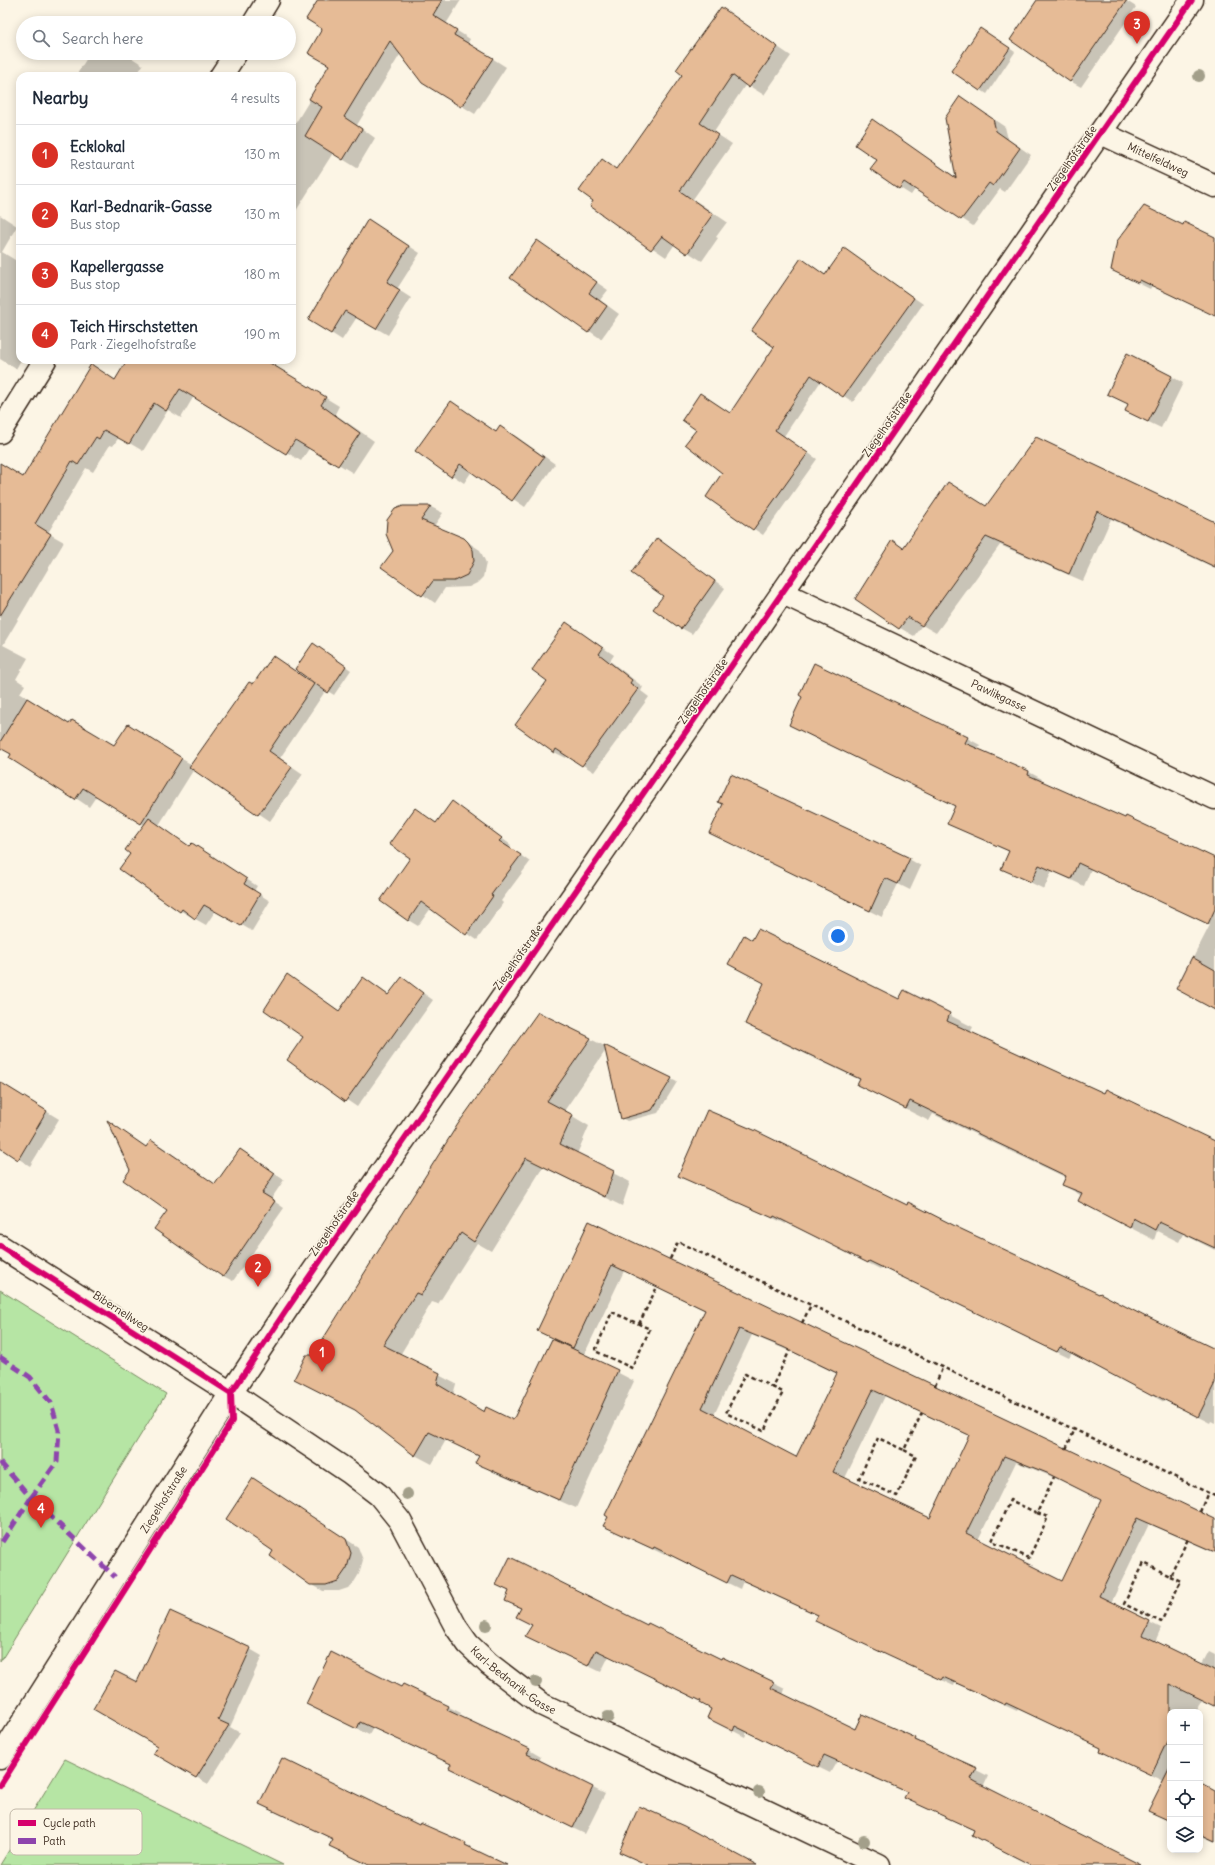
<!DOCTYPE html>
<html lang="en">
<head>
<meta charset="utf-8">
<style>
	:root { --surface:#fff; --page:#f2f2f3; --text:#1f2937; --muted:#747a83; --line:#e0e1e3; --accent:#d93025 }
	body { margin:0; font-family:Delius,sans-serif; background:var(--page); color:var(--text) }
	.controls { position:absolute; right:12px; bottom:12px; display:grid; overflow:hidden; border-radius:8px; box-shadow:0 2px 10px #0003 }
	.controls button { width:36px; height:36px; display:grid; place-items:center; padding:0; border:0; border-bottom:1px solid var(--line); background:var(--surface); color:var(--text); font:20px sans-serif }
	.you { position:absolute; left:838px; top:936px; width:14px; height:14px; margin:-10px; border:3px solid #fff; border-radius:50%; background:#1a73e8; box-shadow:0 0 0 6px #1a73e833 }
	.badge { display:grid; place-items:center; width:26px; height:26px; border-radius:50%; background:var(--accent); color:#fff; font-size:13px; font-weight:700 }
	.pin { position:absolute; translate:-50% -33px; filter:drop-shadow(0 1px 2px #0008) }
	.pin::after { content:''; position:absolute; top:21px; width:14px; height:12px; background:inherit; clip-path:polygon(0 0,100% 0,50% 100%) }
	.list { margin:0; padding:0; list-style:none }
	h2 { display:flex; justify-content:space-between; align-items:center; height:52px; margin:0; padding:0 16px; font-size:17px }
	h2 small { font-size:13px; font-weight:400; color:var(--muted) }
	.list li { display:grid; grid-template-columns:26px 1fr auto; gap:12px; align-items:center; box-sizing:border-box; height:60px; padding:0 16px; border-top:1px solid var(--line) }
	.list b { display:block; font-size:15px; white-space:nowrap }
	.list p { margin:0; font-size:13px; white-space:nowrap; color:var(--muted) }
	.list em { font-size:13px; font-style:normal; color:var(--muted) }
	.icon { flex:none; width:22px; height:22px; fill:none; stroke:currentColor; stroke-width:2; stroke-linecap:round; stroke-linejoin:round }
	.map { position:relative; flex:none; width:1215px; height:1865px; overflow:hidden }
	.search { position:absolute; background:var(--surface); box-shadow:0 2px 10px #0003; left:16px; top:16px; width:280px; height:44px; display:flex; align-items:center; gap:10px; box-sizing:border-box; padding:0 14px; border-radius:22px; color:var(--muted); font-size:15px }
	.panel { position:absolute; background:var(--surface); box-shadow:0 2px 10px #0003; left:16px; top:72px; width:280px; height:292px; border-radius:12px }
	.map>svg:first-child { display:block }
	.green { fill:#b6e5a4; stroke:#788861 }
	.shadow { fill:#0003; fill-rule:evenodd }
	.building { fill:#e6bb96; stroke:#3b2a1e; fill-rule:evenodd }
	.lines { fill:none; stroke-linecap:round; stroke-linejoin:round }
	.street-casing { stroke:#3b2a1e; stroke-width:25 }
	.path { stroke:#3b2a1e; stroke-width:2.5; stroke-dasharray:4 3; stroke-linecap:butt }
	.street { stroke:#fcf5e5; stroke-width:22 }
	.quiet { stroke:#8e44ad; stroke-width:5; stroke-dasharray:10 5; stroke-linecap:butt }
	.cycleway-casing { stroke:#fcf5e5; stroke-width:8 }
	.cycleway { stroke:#d6006c; stroke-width:6 }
	.tree { fill:#a39f8a }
	.labels { text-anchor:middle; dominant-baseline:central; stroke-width:3.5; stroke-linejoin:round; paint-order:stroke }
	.street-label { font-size:11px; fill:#3b2a1e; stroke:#fcf5e5 }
	.key { fill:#fcf5e5; stroke:#c2b8a9; stroke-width:1 }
	.key-label { font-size:11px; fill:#3b2a1e }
</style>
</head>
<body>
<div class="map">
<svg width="1215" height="1865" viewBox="0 0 1215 1865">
	<rect width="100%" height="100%" fill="#fcf5e5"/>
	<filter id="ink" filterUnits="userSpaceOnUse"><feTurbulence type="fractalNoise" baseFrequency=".025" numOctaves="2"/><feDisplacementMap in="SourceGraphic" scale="8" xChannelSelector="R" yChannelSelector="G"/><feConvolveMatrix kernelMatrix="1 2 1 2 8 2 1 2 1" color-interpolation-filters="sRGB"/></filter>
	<g filter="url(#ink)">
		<g class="green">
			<path d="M0,1290l166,104 -166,268z"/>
			<path d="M65,1759l218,106h-283z"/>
		</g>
		<g class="shadow">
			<path d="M319,0h142l-15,24 24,15 -2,4 38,24 -31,47 -52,-32 -22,-29 -44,72 18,13 -18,30 -24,-15 -41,64v-88l39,-64z"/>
			<path d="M1038,0h87l11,7 -55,80 -11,-6z"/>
			<path d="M721,8l70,48 -27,39 -18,-11 -32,48 18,12 -39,55 34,23 -11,15 2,1 -16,23 -27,-17 -9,13 -75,-51 4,-6 7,-39 16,9 65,-95z"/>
			<path d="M981,29l34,23 -28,42 -35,-23z"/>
			<path d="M90,53h34l19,12 -7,11h-57l-2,-2z"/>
			<path d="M961,97l44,30 3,12 23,16 -26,37 -5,-3 -27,37 -57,-38 -5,7 -11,-7 -22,-28 -6,-40 85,58z"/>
			<path d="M0,215l17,11 -15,26 18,11 1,97 -5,9 -16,-10z"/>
			<path d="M1184,226l31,12v78l-63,-30 -2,3 -38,-19z"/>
			<path d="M380,227l40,26 -23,36 14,9 -23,37 -31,-18 -15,23 -11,-7z"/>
			<path d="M537,242l71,48 -8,10 19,14 -18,25 -89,-62z"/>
			<path d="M844,249l79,55 -70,98 -32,-21 -37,55 33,23 -54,76 -9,-6 -56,-100 3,-35 30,20 45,-67 25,-88 25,16z"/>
			<path d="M128,360h135l76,46 -4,8 39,27 -21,32 -43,-26 -9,14 -107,-65 -13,22 -13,-8 -25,41 -24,-14 -6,9 -3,-1 -17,27 -7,-4 -38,65 16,9 -61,103 25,13 -12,21 9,6 -5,8 50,32 45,21 27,-12 50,31 62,-79 31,-22 26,18 8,-34 32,22 -17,25 -8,-5 -46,68 23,16 -33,47 -76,-52 -35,56 31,22 13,4 54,35 -3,5 16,10 -18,30 -36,-21 -10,15 -25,-14 -60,-43 10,-15 14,-28 -48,-30 -8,12 -89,-60v-245l23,-24 68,-113 25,15z"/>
			<path d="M1171,376l12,7 -22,45 -23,-11 -9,-13 -9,-4z"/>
			<path d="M452,403l45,29 4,-5 12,7 42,30 -30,43 -53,-36 -8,12 -47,-32z"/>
			<path d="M1037,439l178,84v45l-104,-49 -28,62 -83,-36 -64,88 -14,-8 -8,11 -14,-8 -7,-87 11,7 44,-65 38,24z"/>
			<path d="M403,507h28l12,6 -9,13 29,13 17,11 6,13 -3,14 -6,6 -8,4 -24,1 -10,15 -52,-36 11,-16z"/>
			<path d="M657,539l68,49 -33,46 -11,-6 -17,-32z"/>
			<path d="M566,623l48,32 -4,6 33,26 -2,4 8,6 -55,75 -27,-17 -1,3 -12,-6z"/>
			<path d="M803,732l164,6 13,7 -2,5 51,22 13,7 -2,2 175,79v150l-38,-21 33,-64 -119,-56 -7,17 -32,-15 -8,18 -29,-14 -13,-7 8,-16 -62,-28 8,-18z"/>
			<path d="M452,802l59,43 -2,2 21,15 -29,39 2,2 -26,37 -46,-32 -13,18 -10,-6 7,-111 22,14z"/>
			<path d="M710,833l199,26 12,7 -11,24 -12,-6 -16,33z"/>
			<path d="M753,942l147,58 4,-8 69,35 -3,6 245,111v106l-32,-16 -4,8 -22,-11 -3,9 -75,-39 3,-5 -19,-11 4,-7 -134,-64 -4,7 -71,-36 2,-5 -90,-43 -23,-13 18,-41z"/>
			<path d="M287,975l53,36 24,-33 25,17 13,-17 31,22 -76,107 -69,-47 16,-23z"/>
			<path d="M538,1013l139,69 -19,31 -31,8 -5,-3 -16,-68 -42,61 25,15 -12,28 53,28 -8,24 -79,-39 -52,84 -14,-8 -39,61 -6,-2 -32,53 56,29 -3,11 31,19 30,7 40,-82 -15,-8 51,-108 625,297v33l-66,-29 -38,79 50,25 -6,14 47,22 7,-13 6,3v52l-13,-6 -5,12h-27v109l-21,-11 15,-29 -51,-24 -11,-9 -84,-39 -1,2 -62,-28 -1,3 -52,-24 -74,-35 -9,-11 -76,-35 -3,8 -74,-36 -1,2 -61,-29 102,-215 -82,-40 -40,84 50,26 -58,127 -83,-36 -16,-10 2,-5 -33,-17 -14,24 -17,-9 -54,-42 -66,-34 19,-23zM752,1335l44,19 41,20 -40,84 -83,-43zM885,1396l85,40 -40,83 -85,-41zM1016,1462l44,18 42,20 -40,83 -84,-43z"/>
			<path d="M0,1083l59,36 -29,47 -30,-19z"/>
			<path d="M109,1122l38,26 4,-7 10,5 55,39 33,-29 35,24 -13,19 13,9 -51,73 -10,-5 -92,-106z"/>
			<path d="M679,1175l228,31 53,24 255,120v73l-4,-2 -1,2 -45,-23 -1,2 -92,-49 -3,5 -187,-91 -2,2 -94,-47v2z"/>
			<path d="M265,1486l93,61 5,13 -4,14 -8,13 -12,4h-16l-12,-7 -37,-34z"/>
			<path d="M498,1585l150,41 125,57 12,6 -2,6 72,36 60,8 73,37 -5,11 155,78h-107l-56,-34 -57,-27 -10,-11 -71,-32 -7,12 -83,-41 -2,5 -25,-13 -8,-15 -10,-7 -93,-46 -8,16 -63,-30 -12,-6 7,-11 -12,-16 -15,-9 4,-8z"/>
			<path d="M250,1649l12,7 -32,71 10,6 -32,51 -54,-32 4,-7 -20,-62z"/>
			<path d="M403,1685l46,22 12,6 -2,4 70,33 12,7 -2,4 66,33 -20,40 -123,-59 -12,-7 1,-4 -78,-36 -4,7 -62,-31 95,-15z"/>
			<path d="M1200,1784l15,8v50l-15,-7z"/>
			<path d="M273,1810l147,16 45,18 39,21h-135l-26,-13 -9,-12z"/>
			<path d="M620,1852l136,13h-109z"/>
		</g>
		<g class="building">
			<path d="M318,0h124l-9,15 24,15 -3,5 39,23 -32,49 -39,-24 -32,-42 -46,76 18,12 -19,31 -38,-24 17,-29 -13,-8 20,-34 -21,-12 14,-24 -16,-10z"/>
			<path d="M1037,0h90l-57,82 -60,-42z"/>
			<path d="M721,7l57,40 -29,41 -17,-13 -32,48 18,12 -38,56 33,23 -10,14 1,1 -17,25 -25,-18 -11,14 -61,-44 3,-5 -14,-10 23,-32 14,10 66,-94 -6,-5z"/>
			<path d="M980,28l30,20 -30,43 -29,-20z"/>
			<path d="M960,96l33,23 3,12 24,17 -27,38 -4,-3 -28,37 -57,-38 -5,7 -29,-20 7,-9 -22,-15 17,-26 84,59 -11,-60z"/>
			<path d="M1144,206l39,19 1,-3 31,15v79l-75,-36 -2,3 -27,-13 6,-29z"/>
			<path d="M368,219l41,27 -22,36 13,8 -24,39 -31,-18 -14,23 -23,-14z"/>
			<path d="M537,240l60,42 -8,11 18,13 -19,27 -78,-55z"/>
			<path d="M844,248l70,50 -71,99 -32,-22 -36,55 33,23 -55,77 -47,-33 16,-24 -37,-29 11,-14 -14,-10 18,-27 30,20 44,-66 -23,-16 50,-73 24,17z"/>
			<path d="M1127,353l45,23 -24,46 -23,-11 3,-7 -21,-10z"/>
			<path d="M127,360h138l61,37 -5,8 39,28 -22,33 -43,-26 -9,14 -106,-65 -14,22 -12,-8 -25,41 -25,-14 -5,9 -3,-2 -18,28 -6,-4 -37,63 16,10 -51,82v-153l23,14 68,-113 24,16z"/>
			<path d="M451,401l45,31 4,-6 44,31 -32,44 -52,-37 -9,13 -36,-26z"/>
			<path d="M1036,437l179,85v45l-118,-56 -28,63 -83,-37 -64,89 -14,-9 -9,12 -44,-30 37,-59 11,8 45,-66 38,24z"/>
			<path d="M403,506h28l-10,14 43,18 4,4 5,8 1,11 -7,14 -13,6h-21l-11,15 -41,-29 12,-16 -7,-17 1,-14 8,-11z"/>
			<path d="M657,538l58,43 -34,48 -28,-20 10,-13 -32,-23z"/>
			<path d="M566,622l37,26 -4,6 33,26 -2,3 8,6 -56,77 -26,-17 -2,4 -39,-28 32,-44 -15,-11z"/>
			<path d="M313,643l33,23 -18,27 -33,-24z"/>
			<path d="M273,656l41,28 -45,67 23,16 -34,48 -69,-48 60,-85 4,2z"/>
			<path d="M814,663l154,74 -3,6 64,28 -1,4 97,43 1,-2 89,42v51l-7,15 -130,-61 -7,16 -32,-14 -8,17 -30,-13 8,-18 -62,-27 8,-18 -166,-81 13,-28 -3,-2z"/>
			<path d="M27,698l42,26 3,-4 42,25 14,-21 54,34 -41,66 -58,-36 -8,12 -66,-42 2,-4 -11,-6v-6z"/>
			<path d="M731,774l179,84 -12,26 -13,-6 -15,33 -161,-78 14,-29 -5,-2z"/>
			<path d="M452,801l50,37 -3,3 22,14 -30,40 2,1 -27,39 -45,-33 -13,19 -28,-20 30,-43 -21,-14 26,-36 21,15z"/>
			<path d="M149,818l40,28 3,-3 55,36 -3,5 16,10 -19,32 -37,-21 -9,14 -13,-10 -2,3 -61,-43 11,-15 -5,-4z"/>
			<path d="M758,929l141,70 5,-9 46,23 -3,8 157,72 2,-4 109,52v107l-56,-26 -4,8 -22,-12 -3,10 -52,-27 4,-8 -20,-8 4,-9 -156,-75 -4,8 -49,-24 3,-6 -115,-55 19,-41 -36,-19 16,-29 8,5z"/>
			<path d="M1192,957l23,13v40l-39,-21z"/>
			<path d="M287,974l52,37 24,-34 25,18 14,-18 21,16 -78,109 -58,-42 16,-23 -39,-27z"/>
			<path d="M538,1012l53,26 -44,63 26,14 -13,29 54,27 -9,26 -79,-39 -52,84 -13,-9 -40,62 -5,-2 -33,52 57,28 -3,11 47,28 2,-5 27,13 39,-81 66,31 -59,130 -84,-37 4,-7 -50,-24 -14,24 -60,-46 -61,-31 12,-24h7l145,-231z"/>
			<path d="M604,1045l68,33 -20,32 -31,9z"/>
			<path d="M0,1082l47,29 -29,49 -18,-12z"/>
			<path d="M707,1110l47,20 153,75 1,-3 53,27 138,65 1,-1 46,24v-1l69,33v34l-17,34 -45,-23 -1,2 -92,-49 -3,5 -188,-91 -1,2 -94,-47 -1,2 -95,-42z"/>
			<path d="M107,1120l39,27 5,-7 64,44 25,-35 35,24 -13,20 13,8 -52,76 -69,-48 13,-18 -44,-31 7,-10z"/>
			<path d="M589,1221l626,298v33l-78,-34 -38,78 51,25 -7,14 72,35v36l-45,-22v51l-19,40 -51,-24 1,-3 -95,-45 -1,2 -62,-28 -2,3 -52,-24 -74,-35 3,-6 -87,-40 -4,8 -73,-36 -1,2 -50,-23 5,-9 -3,-2 100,-205 -93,-45 -39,83 -36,-17zM739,1329l44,18 54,26 -41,84 -94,-49zM873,1390l96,45 -39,83 -97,-46zM1004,1456l43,17 54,27 -39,81 -96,-48z"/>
			<path d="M253,1478l93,61 5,14 -4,15 -9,13 -12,4h-16l-40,-29 3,-5 -47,-32z"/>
			<path d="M510,1557l137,68 1,-2 73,36 1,-2 52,25 -3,6 84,41 7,-15 54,24 -1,2 62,28 -6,11 5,3 165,83h-110l-59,-30 2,-5 -70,-32 3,-6 -83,-37 -6,12 -83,-41 -2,5 -26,-13 4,-9 -11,-6 1,-2 -105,-51 -8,16 -63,-30 7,-11 -16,-8 5,-9 -16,-7 4,-10 -13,-6z"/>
			<path d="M170,1611l81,37 -33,72 11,5 -33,53 -43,-25 4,-7 -64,-37 22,-38 22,11z"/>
			<path d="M331,1652l70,35 2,-3 46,22 -2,4 83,39 -3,5 66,33 -20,41 -124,-60 2,-4 -91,-42 -3,7 -51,-25z"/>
			<path d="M282,1758l137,67 1,-2 46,20 -1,2 42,20h-138l-40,-19 4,-7 -74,-35z"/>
			<path d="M1170,1767v54l-22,-10z"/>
			<path d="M1200,1783l15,8v50l-15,-7z"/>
			<path d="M639,1806l45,20 73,39h-109l-29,-13z"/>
		</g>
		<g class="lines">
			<defs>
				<g id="street">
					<path d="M254,23l14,-23"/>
					<path d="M221,76l15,-23"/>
					<path id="s1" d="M1101,133l114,53"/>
					<path d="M0,432l45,-72"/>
					<path id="s2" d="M783,593l432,205"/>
					<path id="s3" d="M0,1246l231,147 118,79 30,23 21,26 56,106 12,17 21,20 52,40 338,161"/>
					<path id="s4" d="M0,1758l231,-365 56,-84 905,-1309"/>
				</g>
			</defs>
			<use href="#street" class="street-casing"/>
			<g class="path">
				<path d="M670,1259l8,-17 537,254"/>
				<path d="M612,1312l38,17 -18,39 -37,-17z"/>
				<path d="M802,1323l9,-18"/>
				<path d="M639,1324l18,-37"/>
				<path d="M935,1386l8,-20"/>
				<path d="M772,1387l11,5 -19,39 -38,-18 19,-39 27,13 18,-37"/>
				<path d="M1066,1449l9,-20"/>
				<path d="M904,1450l12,6 -19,40 -38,-18 19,-40 26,12 18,-37"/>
				<path d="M1200,1512l8,-20"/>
				<path d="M1037,1513l11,4 -19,41 -37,-17 18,-41 27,13 17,-36"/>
				<path d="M1170,1576l11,5 -20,41 -37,-18 20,-41 26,13 18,-37"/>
			</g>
			<use href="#street" class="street"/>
			<g class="quiet">
				<path d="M0,1357l30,20 21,26 8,27 -2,32 -26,36 84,79"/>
				<path d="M0,1462l31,36 -31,47"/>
			</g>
			<defs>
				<g id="cycleway">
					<path d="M0,1246l231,147"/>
					<path d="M231,1393l56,-84 223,-323 682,-986"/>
					<path d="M0,1786l232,-365 -1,-28"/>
				</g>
			</defs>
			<use href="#cycleway" class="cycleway-casing"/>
			<use href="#cycleway" class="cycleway"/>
		</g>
		<g class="tree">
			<circle cx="1199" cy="76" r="6"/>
			<circle cx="407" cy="1494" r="6"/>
			<circle cx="486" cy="1625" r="6"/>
			<circle cx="536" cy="1682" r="6"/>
			<circle cx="608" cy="1717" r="6"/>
			<circle cx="759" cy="1792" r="6"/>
			<circle cx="864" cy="1841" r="6"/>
		</g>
	</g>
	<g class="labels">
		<g class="street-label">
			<text transform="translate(1072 158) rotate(-55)">Ziegelhofstraße</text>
			<text stroke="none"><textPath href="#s1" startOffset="63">Mittelfeldweg</textPath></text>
			<text transform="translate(887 424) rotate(-55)">Ziegelhofstraße</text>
			<text transform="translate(703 691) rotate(-55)">Ziegelhofstraße</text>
			<text stroke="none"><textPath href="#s2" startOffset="239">Pawlikgasse</textPath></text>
			<text transform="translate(518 957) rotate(-55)">Ziegelhofstraße</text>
			<text transform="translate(334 1223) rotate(-55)">Ziegelhofstraße</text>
			<text transform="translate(121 1311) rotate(33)">Bibernellweg</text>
			<text stroke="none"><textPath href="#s4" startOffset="306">Ziegelhofstraße</textPath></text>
			<text stroke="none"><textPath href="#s3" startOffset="686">Karl-Bednarik-Gasse</textPath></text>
		</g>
	</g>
	<rect x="10" y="1809" width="132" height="46" rx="6" class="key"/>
	<rect x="18" y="1820" width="18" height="6" fill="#d6006c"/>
	<rect x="18" y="1838" width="18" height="6" fill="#8e44ad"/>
	<g class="key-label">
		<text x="43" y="1827">Cycle path</text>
		<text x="43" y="1845">Path</text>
	</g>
</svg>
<div class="controls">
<button>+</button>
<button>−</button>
<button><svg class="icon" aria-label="locate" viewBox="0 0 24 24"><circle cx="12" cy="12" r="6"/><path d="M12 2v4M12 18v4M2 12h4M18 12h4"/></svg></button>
<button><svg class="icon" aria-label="layers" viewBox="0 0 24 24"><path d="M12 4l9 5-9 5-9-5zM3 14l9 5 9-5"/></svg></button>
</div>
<div class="you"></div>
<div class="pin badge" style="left:322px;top:1372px">1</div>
<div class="pin badge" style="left:258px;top:1287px">2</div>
<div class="pin badge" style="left:1137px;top:44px">3</div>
<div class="pin badge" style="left:41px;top:1528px">4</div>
<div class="search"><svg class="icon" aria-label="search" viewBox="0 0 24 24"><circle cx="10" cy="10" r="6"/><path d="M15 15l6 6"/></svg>Search here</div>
<section class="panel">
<h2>Nearby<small>4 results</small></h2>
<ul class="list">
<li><span class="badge">1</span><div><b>Ecklokal</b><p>Restaurant</p></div><em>130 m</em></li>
<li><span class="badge">2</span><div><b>Karl-Bednarik-Gasse</b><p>Bus stop</p></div><em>130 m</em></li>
<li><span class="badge">3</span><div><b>Kapellergasse</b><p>Bus stop</p></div><em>180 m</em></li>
<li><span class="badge">4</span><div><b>Teich Hirschstetten</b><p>Park · Ziegelhofstraße</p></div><em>190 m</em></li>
</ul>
</section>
</div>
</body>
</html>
